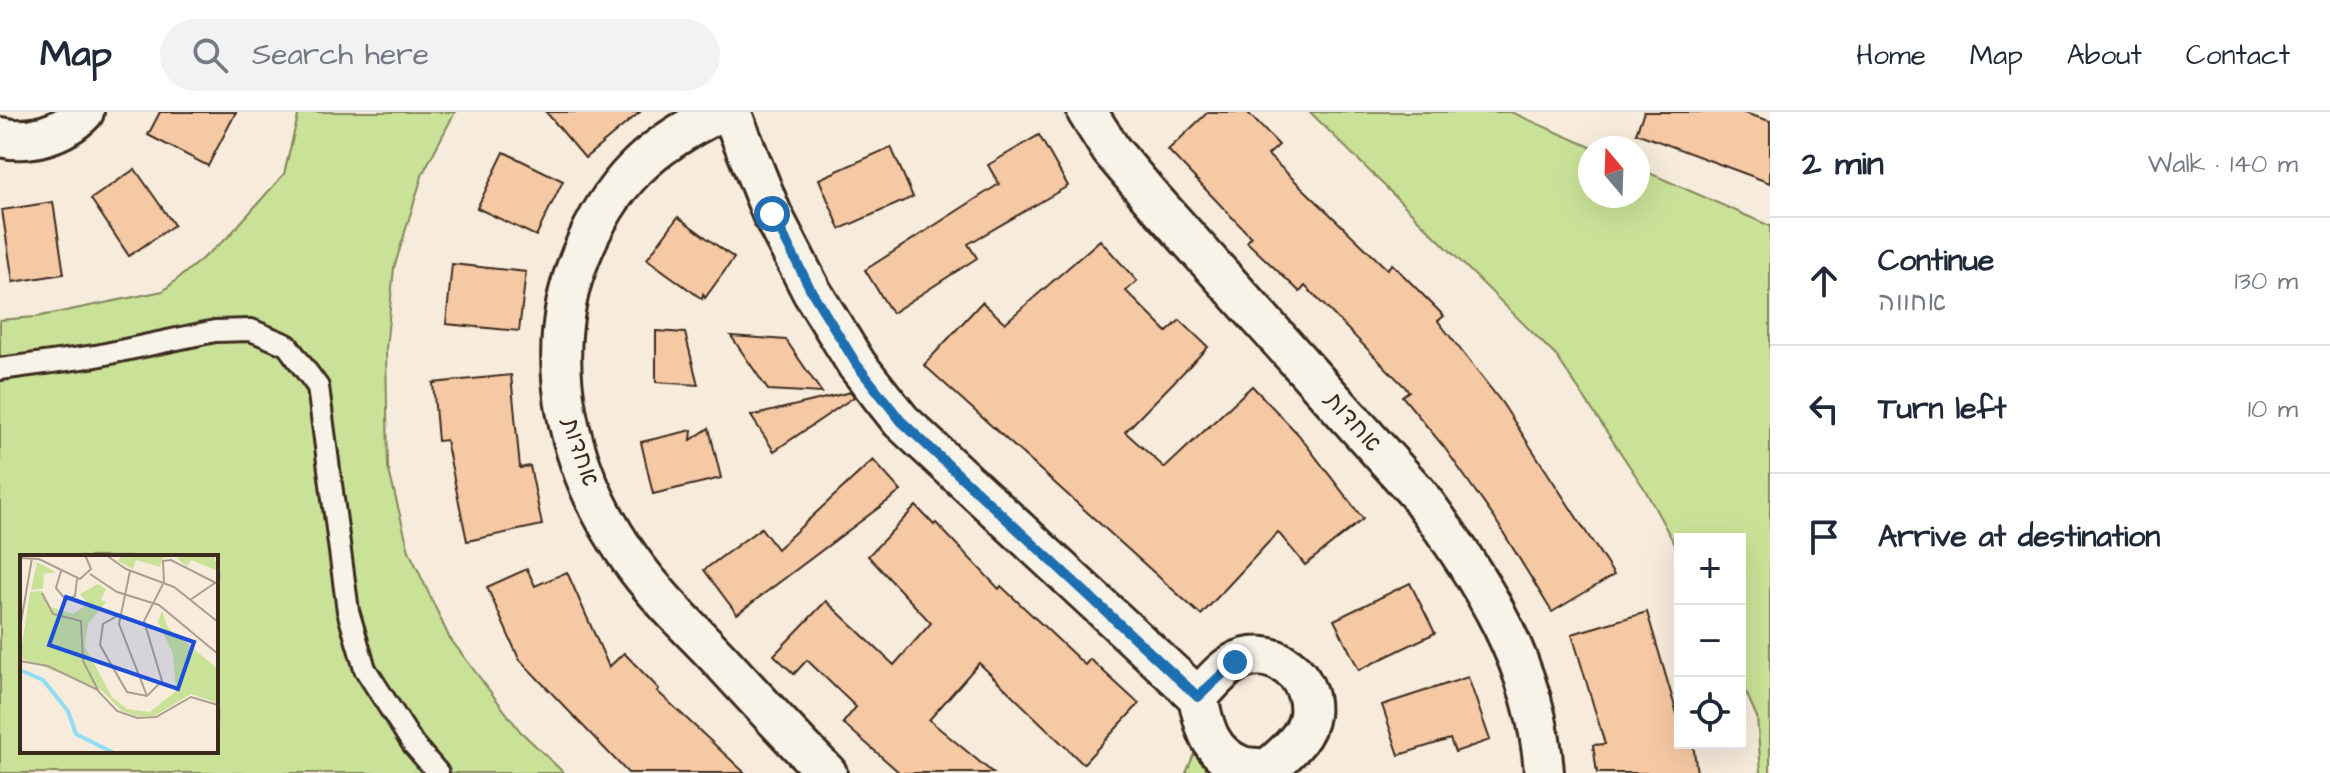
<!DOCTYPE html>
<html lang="en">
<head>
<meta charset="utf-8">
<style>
	:root { --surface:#fff; --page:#f2f2f3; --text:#1f2937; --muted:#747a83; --line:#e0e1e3 }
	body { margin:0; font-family:"Architects Daughter","Playpen Sans Hebrew",sans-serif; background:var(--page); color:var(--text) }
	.controls { position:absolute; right:24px; bottom:24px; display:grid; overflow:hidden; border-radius:0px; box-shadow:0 8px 32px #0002 }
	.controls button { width:72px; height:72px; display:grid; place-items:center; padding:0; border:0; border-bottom:2px solid var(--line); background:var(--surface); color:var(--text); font:40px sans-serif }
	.compass { position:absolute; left:1578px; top:24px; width:72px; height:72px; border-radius:50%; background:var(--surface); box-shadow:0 8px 32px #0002; rotate:341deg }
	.stop { position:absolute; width:24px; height:24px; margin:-18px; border:6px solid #1f6fb2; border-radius:50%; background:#fff }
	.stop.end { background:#1f6fb2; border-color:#fff; box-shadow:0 2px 8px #0008 }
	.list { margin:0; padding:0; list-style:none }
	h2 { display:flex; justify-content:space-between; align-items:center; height:104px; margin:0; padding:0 32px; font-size:34px }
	h2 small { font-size:26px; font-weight:400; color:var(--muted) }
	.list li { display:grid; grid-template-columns:52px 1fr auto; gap:24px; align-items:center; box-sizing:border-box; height:128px; padding:0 32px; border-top:2px solid var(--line) }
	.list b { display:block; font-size:30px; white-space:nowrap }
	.list p { margin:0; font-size:26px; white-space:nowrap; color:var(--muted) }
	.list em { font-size:26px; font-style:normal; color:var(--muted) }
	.icon { flex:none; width:44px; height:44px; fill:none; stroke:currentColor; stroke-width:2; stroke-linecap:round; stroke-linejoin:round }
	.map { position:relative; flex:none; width:1770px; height:661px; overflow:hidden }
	header { display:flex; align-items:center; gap:48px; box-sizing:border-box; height:112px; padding:0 40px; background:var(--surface); border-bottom:2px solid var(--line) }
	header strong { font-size:38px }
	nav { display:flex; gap:44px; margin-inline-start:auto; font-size:28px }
	.search { width:560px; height:72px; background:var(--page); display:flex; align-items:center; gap:20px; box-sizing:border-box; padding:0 28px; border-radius:44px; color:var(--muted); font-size:30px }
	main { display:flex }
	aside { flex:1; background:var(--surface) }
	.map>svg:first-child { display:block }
	.green { fill:#cae298; stroke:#82865b; stroke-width:2; fill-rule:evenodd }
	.building { fill:#f6c9a5; stroke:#3b2a1e; stroke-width:2 }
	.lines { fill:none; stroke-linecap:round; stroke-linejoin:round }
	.lane-casing { stroke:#3b2a1e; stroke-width:26 }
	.street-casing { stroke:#3b2a1e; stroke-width:44 }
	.lane { stroke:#f7f3e8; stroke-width:20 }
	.street { stroke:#f7f3e8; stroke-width:38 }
	.route { stroke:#1f6fb2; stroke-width:10 }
	.labels { text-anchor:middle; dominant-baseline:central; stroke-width:8; stroke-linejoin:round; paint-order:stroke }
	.street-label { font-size:24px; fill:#3b2a1e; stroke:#f7f3e8 }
	.inset-river { fill:none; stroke:#92dcf4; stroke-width:4 }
	.inset-road { fill:none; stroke:#ac9e8f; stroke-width:2 }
	.view { fill:#1d4ed8; fill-opacity:0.15; stroke:#1d4ed8; stroke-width:4 }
	.inset-edge { fill:none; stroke:#3b2a1e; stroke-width:4 }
</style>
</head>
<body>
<header>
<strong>Map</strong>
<div class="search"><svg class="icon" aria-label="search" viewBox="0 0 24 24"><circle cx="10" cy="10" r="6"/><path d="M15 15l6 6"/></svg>Search here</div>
<nav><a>Home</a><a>Map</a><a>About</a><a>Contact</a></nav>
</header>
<main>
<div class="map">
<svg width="1770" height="661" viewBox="0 0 1770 661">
	<rect width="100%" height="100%" fill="#f7ebdb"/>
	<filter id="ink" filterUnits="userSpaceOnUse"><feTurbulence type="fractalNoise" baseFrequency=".0125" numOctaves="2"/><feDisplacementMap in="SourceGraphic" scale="16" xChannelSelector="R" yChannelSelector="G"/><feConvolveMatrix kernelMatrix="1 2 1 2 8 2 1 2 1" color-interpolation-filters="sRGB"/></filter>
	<g filter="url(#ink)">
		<g class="green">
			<path d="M299,0h156l-32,61 -29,95 -8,81 2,118 21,84 40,86 71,94 44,42h-564v-453l36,-3 127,-26 65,-54 56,-63zM22,445h194v194h-194z"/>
			<path d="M1310,0h201l82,36h-3v48h48v-28l132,58v547h-9l-4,-56 -17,-38v-140h-60v15l-36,-66 -87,-131z"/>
			<path d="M1194,642l23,19h-31z"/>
		</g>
		<g class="building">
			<path d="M160,0h76l-28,54 -60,-31z"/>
			<path d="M546,0h94l-55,46z"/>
			<path d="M1208,0h39l32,33 -11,10 119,114 5,-5 52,52 -6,5 64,82 112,172 -62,37 -57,-93 -51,-72 -42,-51 7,-5 -104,-105 -5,6 -53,-50 4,-5 -83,-87z"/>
			<path d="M1644,0h97l29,9v62l-134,-50z"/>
			<path d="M1039,23l29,51 -100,58 9,14 -85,55 -27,-43 134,-86 -11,-19z"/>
			<path d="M891,35l22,50 -73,32 -21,-50z"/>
			<path d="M504,40l59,29 -27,55 -59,-28z"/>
			<path d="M135,57l39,56 -45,31 -38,-57z"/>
			<path d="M53,90l11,72 -51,8 -11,-72z"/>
			<path d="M678,105l56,41 -29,40 -2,-4 -1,5 -55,-40z"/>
			<path d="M1100,128l37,41 -11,10 41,41 13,-12 28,27 -83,85 40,36 87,-82 46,48 65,85 -58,46 -27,-33 -77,83 -277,-250 58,-63 23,21z"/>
			<path d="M452,152l74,8 -7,59 -73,-7z"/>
			<path d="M656,219l29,2 13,52 -42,-3z"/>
			<path d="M731,224l55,4 36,53 -54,-3z"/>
			<path d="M511,263l9,93 10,-2 12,59 -75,16 -21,-101 -8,1 -5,-58z"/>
			<path d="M851,280l3,5 -80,54 -23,-35z"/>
			<path d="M709,316l12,50 -68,16 -12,-52 51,-12 -1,10z"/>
			<path d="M873,348l28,31 -164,123 -33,-44 57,-42 16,21z"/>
			<path d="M916,394l18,19 2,-2 63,66 2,-3 84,79 5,-6 49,45 -56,60 -104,-101 -50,57 64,53h-93l-57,-50 13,-16 -49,-47 -13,14 -20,-19 52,-54 68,64 37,-42 -63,-67z"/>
			<path d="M527,457l8,17 32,-14 42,95 15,-14 35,36 -2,2 88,82h-117l-109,-114 -32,-72z"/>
			<path d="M1410,471l25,50 -76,37 -25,-50z"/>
			<path d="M1647,500l33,112v19h13l4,30h-100l-4,-28 12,-1 -33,-110z"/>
			<path d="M1468,565l22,63 -35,12 -5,-13 -51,16 -17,-50z"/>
		</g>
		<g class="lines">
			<defs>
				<path id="lane" d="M0,257l96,-13 119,-25 36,-1 36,15 31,42 30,224 17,58 48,75 25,29"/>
				<g id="street">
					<path d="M720,0c-70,33 -110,71 -139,143 -42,102 -13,216 49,304 26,37 61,70 93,104 34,37 68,74 104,110"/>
					<path d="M731,0l41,102 40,78 45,73 25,32 19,24 297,276c6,30 12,57 44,69 10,3 22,0 31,7"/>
					<path d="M1087,0l24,38 38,45 269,299c63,84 119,172 126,279"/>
					<path d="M0,25c29,7 63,-3 84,-25"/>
					<path d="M1198,585c11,-11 22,-26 36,-34 37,-21 80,12 75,52 -3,23 -25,39 -41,54"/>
				</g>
			</defs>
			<use href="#lane" class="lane-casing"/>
			<use href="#street" class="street-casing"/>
			<use href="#lane" class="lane"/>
			<use href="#street" class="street"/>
		</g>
	</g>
	<g class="lines" filter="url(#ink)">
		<path class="route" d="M772,102l40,78 45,73 44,56 297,276 37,-35"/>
	</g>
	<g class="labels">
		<g class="street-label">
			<text transform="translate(1353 310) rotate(48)">אחדות</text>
			<text transform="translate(580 340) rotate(71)">אחדות</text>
		</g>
	</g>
	<g transform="translate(20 443)">
		<rect width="198" height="198" fill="#f7ebdb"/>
		<path d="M102,0h39l10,2 -8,1 -3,9 -24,-7 -3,9 -15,-8zM161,0h33l4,16 -27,-11 -4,6 -10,-7zM17,7l19,10 -12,2 -1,15 -12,1zM78,29l8,5 -5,11 5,2 -18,22 -3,23 27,50 15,12 23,3 26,-21 -3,-37 -15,-32 4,-11 6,17 50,41v34l-27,-9 -37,22h-18l-14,-5 -23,-23 -79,-30 10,-66 12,-1 9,16 22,7 15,-10 -8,-10z" fill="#cae298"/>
		<path class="inset-river" d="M0,115l23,10 25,31 8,23 38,19"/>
		<path class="inset-road" d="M86,0l20,14 48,18 44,35M0,3l19,1 41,20 11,-10 -6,-14M41,16l-5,17 10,12 9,-4 2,-17M110,16l-11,53 28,72M70,19l27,18 42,13 59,49M22,38l11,21 28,7 2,40 16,31 18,19 20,7 19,-1 35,-20 27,8M170,45l25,-17M99,60l-16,9 -3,21 27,47 20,4 15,-15 -18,-60 20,-39 -1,-21 8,-1 47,24M0,73l12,-70M0,106l28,5 50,24"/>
		<path class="view" d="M46,42l128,45 -16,47 -129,-44z"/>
		<rect width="198" height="198" class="inset-edge"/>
	</g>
</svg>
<div class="controls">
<button>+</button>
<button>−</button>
<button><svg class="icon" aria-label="locate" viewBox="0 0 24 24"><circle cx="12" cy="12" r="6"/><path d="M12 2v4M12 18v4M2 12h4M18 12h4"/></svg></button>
</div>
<svg class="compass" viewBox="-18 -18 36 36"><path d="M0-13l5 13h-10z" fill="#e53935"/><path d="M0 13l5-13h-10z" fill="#747a83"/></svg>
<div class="stop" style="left:772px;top:102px"></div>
<div class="stop end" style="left:1235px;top:550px"></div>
</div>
<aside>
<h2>2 min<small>Walk · 140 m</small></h2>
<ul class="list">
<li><svg class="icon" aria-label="ahead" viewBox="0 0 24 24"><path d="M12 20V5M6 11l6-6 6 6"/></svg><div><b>Continue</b><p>אחווה</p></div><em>130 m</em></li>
<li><svg class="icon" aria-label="left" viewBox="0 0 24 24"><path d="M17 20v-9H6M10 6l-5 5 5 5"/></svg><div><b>Turn left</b></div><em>10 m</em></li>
<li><svg class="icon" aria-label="arrive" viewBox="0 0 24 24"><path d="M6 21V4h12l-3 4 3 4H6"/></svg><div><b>Arrive at destination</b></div></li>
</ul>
</aside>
</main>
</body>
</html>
